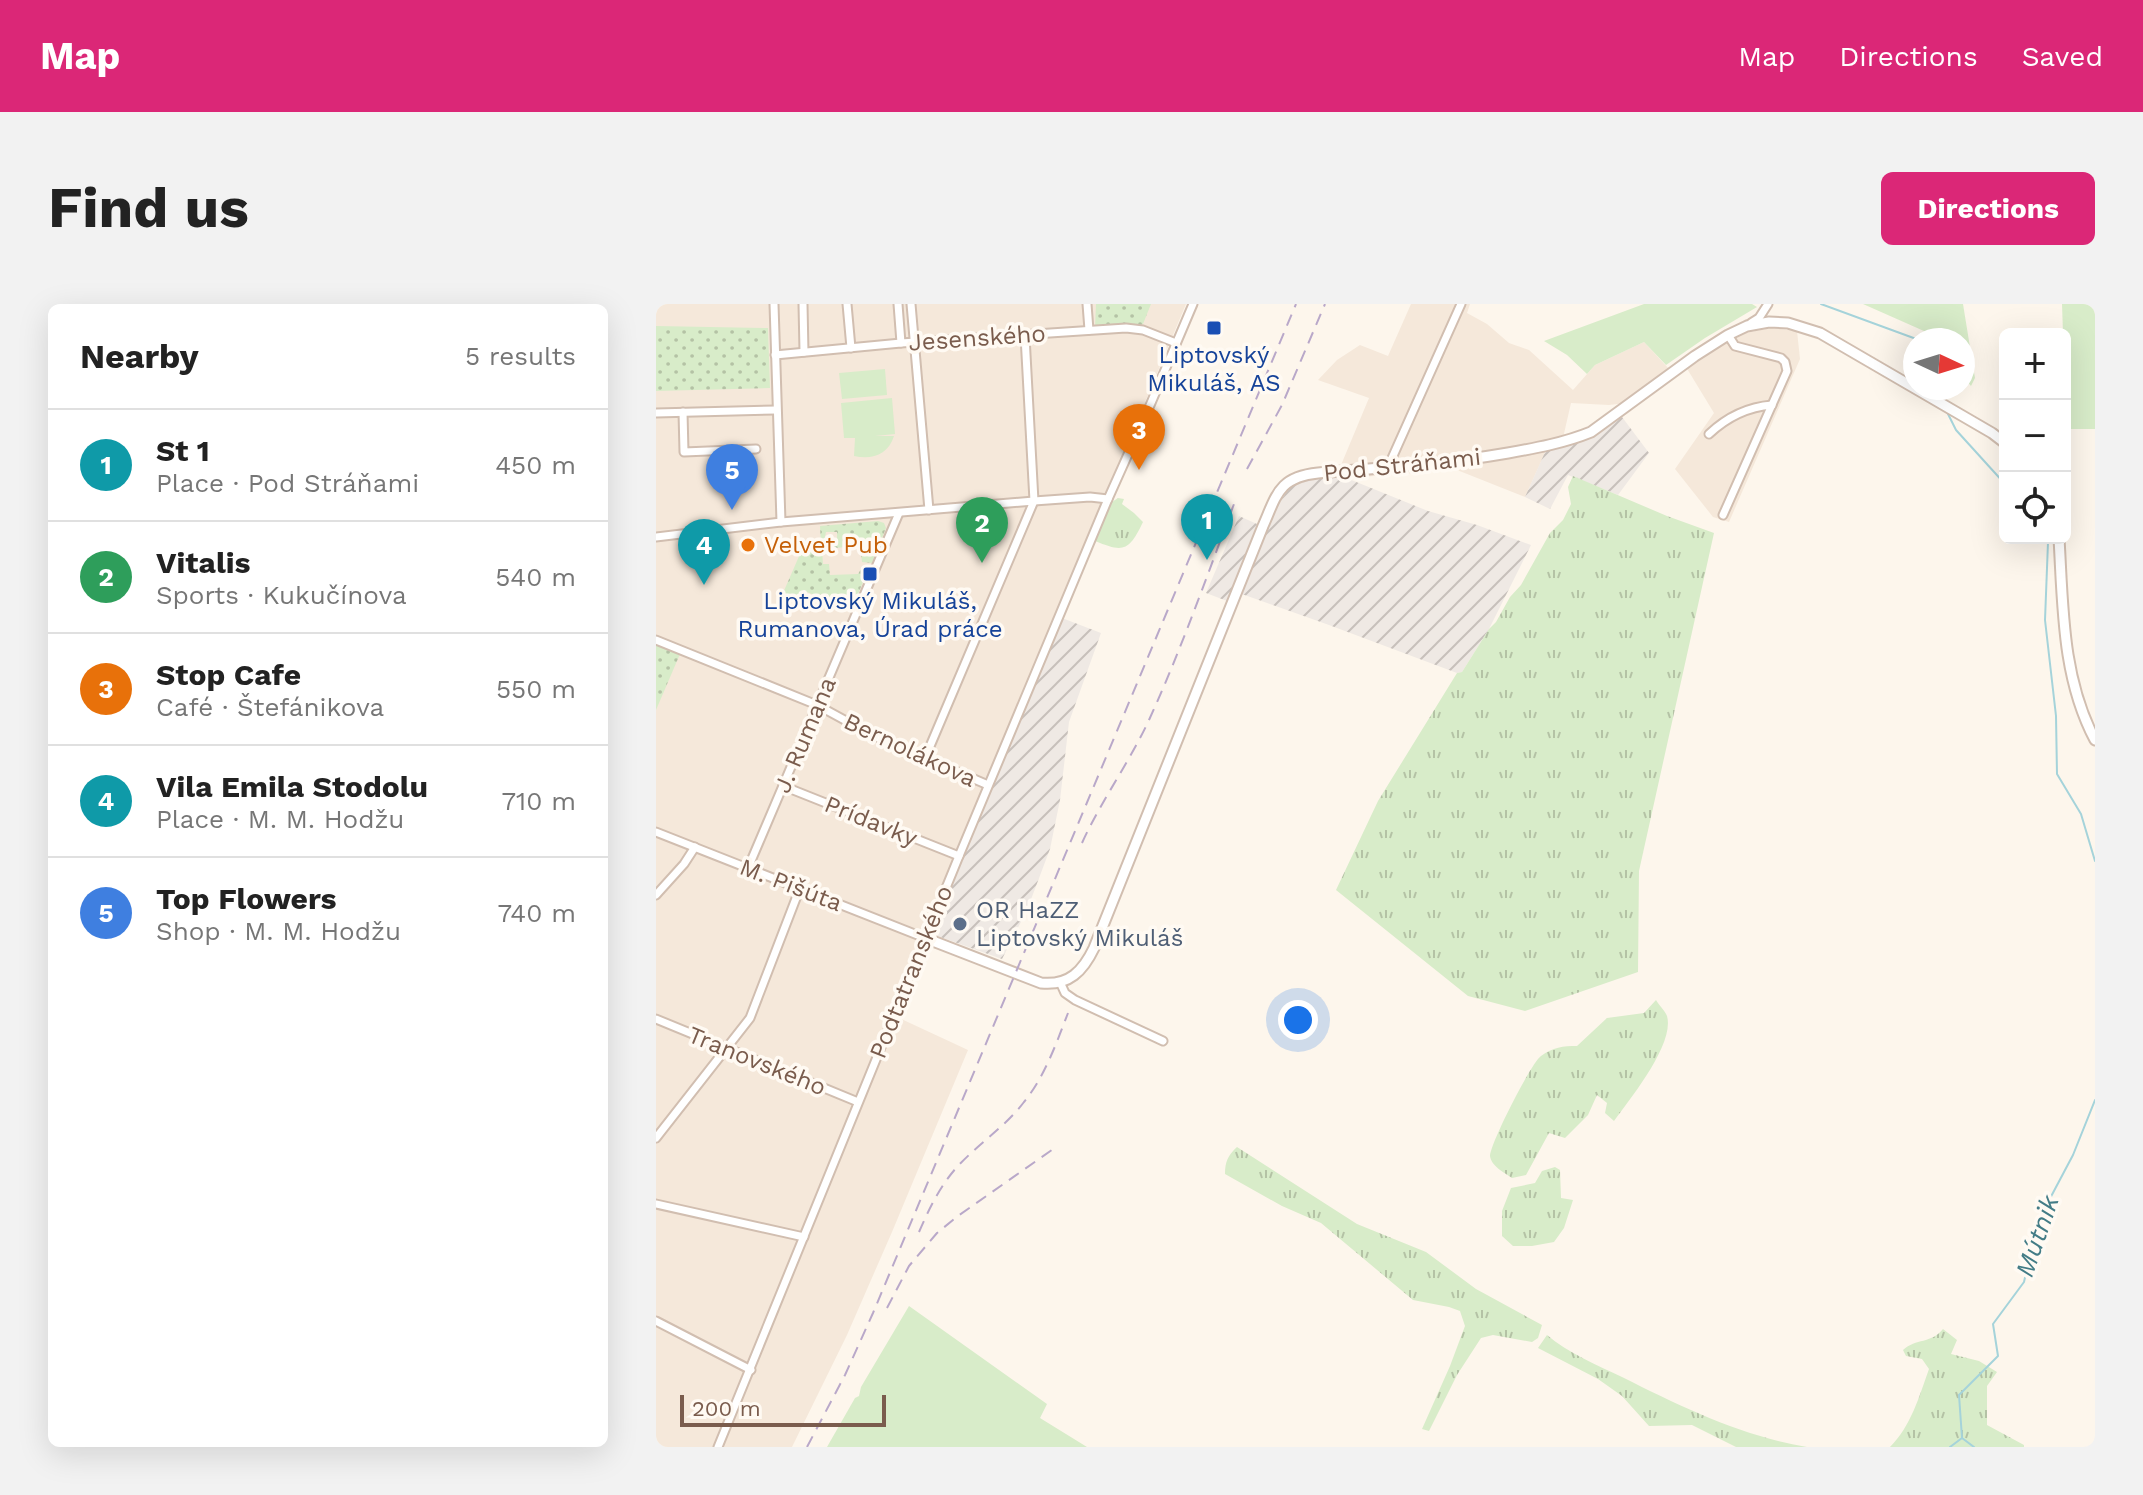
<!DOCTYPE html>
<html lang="en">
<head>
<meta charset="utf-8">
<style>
	:root { --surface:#fff; --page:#f2f2f2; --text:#222; --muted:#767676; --line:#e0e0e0; --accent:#db2777 }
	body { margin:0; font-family:"Work Sans",sans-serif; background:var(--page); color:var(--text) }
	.controls { position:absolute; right:24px; top:24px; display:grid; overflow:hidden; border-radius:12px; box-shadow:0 8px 32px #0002 }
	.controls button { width:72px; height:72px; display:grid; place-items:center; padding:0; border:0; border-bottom:2px solid var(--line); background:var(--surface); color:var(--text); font:40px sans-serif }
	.compass { position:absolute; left:1247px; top:24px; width:72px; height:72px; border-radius:50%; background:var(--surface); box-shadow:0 8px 32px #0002; rotate:94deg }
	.scale { position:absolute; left:24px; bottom:20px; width:206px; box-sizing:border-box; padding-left:8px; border:4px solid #7a5c4d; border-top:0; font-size:22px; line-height:28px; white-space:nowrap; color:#7a5c4d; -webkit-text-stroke:6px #fffaf3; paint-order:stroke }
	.you { position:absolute; left:642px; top:716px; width:28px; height:28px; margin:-20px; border:6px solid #fff; border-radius:50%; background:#1a73e8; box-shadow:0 0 0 12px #1a73e833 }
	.badge { display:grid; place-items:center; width:52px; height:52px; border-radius:50%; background:var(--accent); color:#fff; font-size:26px; font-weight:700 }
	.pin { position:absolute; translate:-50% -66px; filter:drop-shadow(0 2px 4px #0008) }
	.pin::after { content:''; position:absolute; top:42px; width:28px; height:24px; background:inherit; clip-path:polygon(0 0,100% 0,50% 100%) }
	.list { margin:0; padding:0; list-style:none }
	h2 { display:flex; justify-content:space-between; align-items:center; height:104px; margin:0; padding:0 32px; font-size:34px }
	h2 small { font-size:26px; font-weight:400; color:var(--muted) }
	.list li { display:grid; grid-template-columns:52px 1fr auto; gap:24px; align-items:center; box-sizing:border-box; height:112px; padding:0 32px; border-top:2px solid var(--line) }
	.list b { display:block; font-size:30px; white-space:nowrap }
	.list p { margin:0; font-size:26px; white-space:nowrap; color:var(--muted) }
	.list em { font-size:26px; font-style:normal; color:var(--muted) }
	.icon { flex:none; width:44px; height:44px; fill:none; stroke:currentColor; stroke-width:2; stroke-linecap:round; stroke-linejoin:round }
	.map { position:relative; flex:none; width:1439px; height:1143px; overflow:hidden; border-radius:12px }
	header { display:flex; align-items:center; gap:48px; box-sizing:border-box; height:112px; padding:0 40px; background:var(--accent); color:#fff }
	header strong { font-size:38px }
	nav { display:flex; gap:44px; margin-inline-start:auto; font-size:28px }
	.intro { display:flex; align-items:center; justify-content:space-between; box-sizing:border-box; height:192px; padding:0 48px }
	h1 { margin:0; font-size:56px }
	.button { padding:20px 36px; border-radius:12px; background:var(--accent); color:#fff; font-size:28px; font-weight:700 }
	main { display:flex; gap:48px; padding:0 48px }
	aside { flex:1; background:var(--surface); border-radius:12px; box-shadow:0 8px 32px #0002 }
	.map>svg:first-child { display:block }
	.residential { fill:#f5e8da }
	.industrial { fill:url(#industrial-furrows) }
	.grass { fill:url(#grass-tufts) }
	.park { fill:url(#park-dots) }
	.garden { fill:#d8ecc9 }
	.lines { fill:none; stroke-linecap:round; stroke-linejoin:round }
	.stream { stroke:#a5d3da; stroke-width:2 }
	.minor-casing { stroke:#d1beb0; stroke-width:11 }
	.tertiary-casing { stroke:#d1beb0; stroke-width:13 }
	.minor { stroke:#fff; stroke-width:7 }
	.tertiary { stroke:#fff; stroke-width:9 }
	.rail { stroke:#b9a8c9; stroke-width:2; stroke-dasharray:12 8; stroke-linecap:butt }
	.transit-dot { fill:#1a4fb4; stroke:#fffaf3; stroke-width:3 }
	.food-dot { fill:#e8710a; stroke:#fffaf3; stroke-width:3 }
	.service-dot { fill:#5c6f8a; stroke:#fffaf3; stroke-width:3 }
	.labels { text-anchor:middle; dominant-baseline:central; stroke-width:7; stroke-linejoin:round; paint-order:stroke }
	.street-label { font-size:24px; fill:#7a5c4d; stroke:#fffaf3 }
	.transit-label { font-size:24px; fill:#164399; stroke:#fffaf3 }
	.food-label { font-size:24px; fill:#c56008; stroke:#fffaf3; text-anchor:start }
	.service-label { font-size:24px; fill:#4e5e75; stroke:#fffaf3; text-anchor:start }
	.water-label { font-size:26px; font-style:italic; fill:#437c86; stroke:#fffaf3 }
</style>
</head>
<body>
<header>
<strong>Map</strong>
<nav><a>Map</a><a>Directions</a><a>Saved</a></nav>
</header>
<div class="intro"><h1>Find us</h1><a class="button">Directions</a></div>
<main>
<aside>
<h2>Nearby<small>5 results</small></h2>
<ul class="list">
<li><span class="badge" style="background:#0f9aa8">1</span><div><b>St 1</b><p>Place · Pod Stráňami</p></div><em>450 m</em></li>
<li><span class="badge" style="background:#2e9e5b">2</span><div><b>Vitalis</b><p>Sports · Kukučínova</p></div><em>540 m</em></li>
<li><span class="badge" style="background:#e8710a">3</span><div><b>Stop Cafe</b><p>Café · Štefánikova</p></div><em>550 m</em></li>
<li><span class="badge" style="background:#0f9aa8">4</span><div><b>Vila Emila Stodolu</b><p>Place · M. M. Hodžu</p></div><em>710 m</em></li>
<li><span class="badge" style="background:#3f7fe0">5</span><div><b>Top Flowers</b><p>Shop · M. M. Hodžu</p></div><em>740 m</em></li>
</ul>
</aside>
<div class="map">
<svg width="1439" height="1143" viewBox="0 0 1439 1143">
	<defs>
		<pattern id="industrial-furrows" width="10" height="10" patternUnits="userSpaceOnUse" patternTransform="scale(2)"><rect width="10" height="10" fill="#efe9e4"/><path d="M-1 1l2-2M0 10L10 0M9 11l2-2" fill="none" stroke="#c7c0bb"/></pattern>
		<pattern id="grass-tufts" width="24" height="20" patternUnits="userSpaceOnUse" patternTransform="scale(2)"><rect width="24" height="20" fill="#d8ecc9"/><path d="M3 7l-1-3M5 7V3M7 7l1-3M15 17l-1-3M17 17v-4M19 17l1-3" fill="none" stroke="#b4c2a5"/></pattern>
		<pattern id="park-dots" width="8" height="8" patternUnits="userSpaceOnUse" patternTransform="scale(2)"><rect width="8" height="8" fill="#d8ecc9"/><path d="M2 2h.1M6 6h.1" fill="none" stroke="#b4c2a5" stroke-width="1.8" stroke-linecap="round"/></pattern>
	</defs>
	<rect width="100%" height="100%" fill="#fdf6ec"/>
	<g class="residential">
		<path d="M0,0h530l-45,108 8,3 -160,373 -92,229 71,33 -76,182 -45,103 -55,112h-136z"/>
		<path d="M755,0h59l-3,9 20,11 22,19 20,7 44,40 22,-25 49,-23 26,28 -44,33 -17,2 -38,-2 -8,35 -13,4 -25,55 -68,-27 -110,8 -8,-3 2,-10 28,-67 -51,-18 19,-20 23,-15 28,11z"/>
		<path d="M1115,24l26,3 3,28 -71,163 -16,-5 -38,-48 39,-56 -28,-46 22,-16 38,-18z"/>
	</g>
	<g class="industrial">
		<path d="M966,113l27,36 -31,42 -50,-20 -18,34 -25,-12 21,-47 39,-10 14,-7z"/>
		<path d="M683,171l89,36 49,14 54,20 -42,84 -27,43 -5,1 -128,-48 -90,-32 36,-83 17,-27 15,-5z"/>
		<path d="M583,212l18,8 -30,77 -21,-8z"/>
		<path d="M406,314l39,15 -32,89 -9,78 -10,49 -23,61 -25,49 -73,-26z"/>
	</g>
	<g class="grass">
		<path d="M917,172l94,40 47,17 -75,338 -1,101 -113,39 -57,-15 -132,-106 42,-89 79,-128 5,-1 27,-43 7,-7 14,-25 11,-12 29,-52 13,-13 8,-16 -3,-17z"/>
		<path d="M462,194l6,1 -2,5 12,9 9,9c-14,29 -19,31 -48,19l17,-39z"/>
		<path d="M1000,696c3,5 9,11 11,16 8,28 -37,83 -53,105l-9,-8 2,-10 -10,-8 -9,20 -23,23 -16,-5 -23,42 -14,3c-7,-5 -21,-12 -22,-22 0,-12 41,-93 51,-100 12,-9 22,-10 36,-10l30,-28 37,-5z"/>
		<path d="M581,843l120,77 69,28 50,37 66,36 -4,13 -6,4 -39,-7 -12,3 -24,37 -28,56 -7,-2 28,-63 15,-40 -5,-15 -11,-4 -36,-7 -92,-77 -39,-17 -57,-32c0,-12 3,-19 12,-27z"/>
		<path d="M899,863l5,3 1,28 12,2 -9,28 -10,14 -22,4h-19l-11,-10v-25l9,-23 24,-5 7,-12z"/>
		<path d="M1287,1025l14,11 -6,14 28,7 18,11 -10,14v39l37,20v2h-134c21,-21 29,-50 39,-78l-7,-10 -16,-3 -3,-6c13,-12 28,-6 40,-21z"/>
		<path d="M891,1031c21,18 50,30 75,42 60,30 119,59 185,70h-71l-44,-22 -43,1 -27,-30 -24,-17 -60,-31z"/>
	</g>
	<g class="park">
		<path d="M440,0h55l-8,20 -4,2 -44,1z"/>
		<path d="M0,22l112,2 2,60 -114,3z"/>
		<path d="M222,217l6,2 2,5 -14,35 -10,-1 -2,-16 -26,2v-3l3,-1v-12h-11l-1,5 4,11 -7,2 1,14h6l1,11 28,-1 3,-5 7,1 -17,41 -44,-19 -5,9 -19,-8 17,-39 8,-7 13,-1 -1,-20z"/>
		<path d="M0,341l24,9 -24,56z"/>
	</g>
	<g class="garden">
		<path d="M988,0h108l5,3 -52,31 -39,27 -22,-23 -49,23 -8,9 -20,-19 -23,-14z"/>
		<path d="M1207,0h100l12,74 -4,8 -8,-9v-37h-26l-4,-5z"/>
		<path d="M1406,0h33v125h-29l-1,-95h-2z"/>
		<path d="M229,65l2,26 -45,4 -3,-26z"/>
		<path d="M236,94l3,36 -20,2h19c-6,19 -22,24 -40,20l1,-18h-11l-3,-35z"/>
		<path d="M253,1002l138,98 -7,14 47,29h-260l28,-49 4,-2 2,-9z"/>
	</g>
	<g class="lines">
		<g class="stream">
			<path d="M1165,0l98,36"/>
			<path d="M1287,97v-13"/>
			<path d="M1290,106l10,20 49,54"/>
			<path d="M1389,234l3,4 -3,78 11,96 1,58 24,40 14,47"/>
			<path d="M1294,1143l12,-9"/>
			<path d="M1318,1143l-12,-9 -3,-43 39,-39 -5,-32 31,-42 13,-59 36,-68 22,-55"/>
		</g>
		<defs>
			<g id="minor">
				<path d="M118,0l7,218"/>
				<path d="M147,0l1,48"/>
				<path d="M191,0l4,44"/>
				<path d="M242,0l3,39"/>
				<path d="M255,0l18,206"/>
				<path d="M431,0l2,26"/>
				<path d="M1095,19l8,-5 9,-14"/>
				<path d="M119,51l126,-12 225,-15 17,2 33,13"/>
				<path d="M27,108l1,40 72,-3"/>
				<path d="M0,109l120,-3"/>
				<path d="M1053,130c18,-17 38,-27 63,-29"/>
				<path d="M732,163l73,-163"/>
				<path d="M1067,211l64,-144 -2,-9 -4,-4 -46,-12 -7,-11"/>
				<path d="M0,233l125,-15 253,-21 56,-4 18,2"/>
				<path d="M0,336l161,65 55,30 116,50"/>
				<path d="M269,454l109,-257 -9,-165"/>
				<path d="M127,482l176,70"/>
				<path d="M0,528l269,106"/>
				<path d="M92,564l151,-355"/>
				<path d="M0,591l28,-31 11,-17"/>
				<path d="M404,678l5,11 10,7 88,41"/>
				<path d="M0,715l202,83"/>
				<path d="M0,834l94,-120 50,-130"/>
				<path d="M0,900l148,33"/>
				<path d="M0,1017l95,49"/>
				<path d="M62,1143l241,-591 149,-357 43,-96 42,-99"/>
			</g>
			<g id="tertiary">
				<path d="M1403,234c4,69 3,140 36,202"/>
				<path d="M269,634l116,45c28,3 42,-12 53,-35l169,-422c14,-32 16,-49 55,-53 63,-5 127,-9 190,-20 28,-5 56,-10 83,-21l104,-76 33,-21 19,-9 22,-4 19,1 32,10 172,100 13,10"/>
			</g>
		</defs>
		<use href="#minor" class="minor-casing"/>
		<use href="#tertiary" class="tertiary-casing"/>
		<use href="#minor" class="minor"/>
		<use href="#tertiary" class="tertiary"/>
		<g class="rail">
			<path d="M591,165l35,-64 43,-101"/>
			<path d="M426,539c19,-42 47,-80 67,-123 32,-70 58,-144 85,-216"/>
			<path d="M263,928c10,-23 21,-46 38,-65 21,-23 48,-40 67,-65 21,-26 32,-58 44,-89"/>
			<path d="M231,1004l22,-42 28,-33 21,-17 98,-69"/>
			<path d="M151,1143l38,-72 28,-62 423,-1009"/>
		</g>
	</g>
	<g class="transit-dot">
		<rect x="550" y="16" width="16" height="16" rx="4"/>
		<rect x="206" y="262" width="16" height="16" rx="4"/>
	</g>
	<circle class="food-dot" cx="92" cy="241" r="8"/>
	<circle class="service-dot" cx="304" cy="620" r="8"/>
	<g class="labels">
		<g class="street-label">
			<text transform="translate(321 34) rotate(-4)">Jesenského</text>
			<text transform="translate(746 161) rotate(-6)">Pod Stráňami</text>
			<text transform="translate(149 431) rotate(-67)">J. Rumana</text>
			<text transform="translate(254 446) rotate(25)">Bernolákova</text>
			<text transform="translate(215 517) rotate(22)">Prídavky</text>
			<text transform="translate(135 581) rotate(21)">M. Pišúta</text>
			<text transform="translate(255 668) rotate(-68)">Podtatranského</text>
			<text transform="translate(101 757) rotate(22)">Tranovského</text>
		</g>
		<g class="transit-label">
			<text x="558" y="51">Liptovský<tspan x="558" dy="28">Mikuláš, AS</tspan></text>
			<text x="214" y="297">Liptovský Mikuláš,<tspan x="214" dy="28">Rumanova, Úrad práce</tspan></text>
		</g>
		<g class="food-label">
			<text x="108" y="241">Velvet Pub</text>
		</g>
		<g class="service-label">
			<text x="320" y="606">OR HaZZ<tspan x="320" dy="28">Liptovský Mikuláš</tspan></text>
		</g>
		<g class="water-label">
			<text transform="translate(1381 932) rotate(-71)">Mútnik</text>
		</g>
	</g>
</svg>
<div class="controls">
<button>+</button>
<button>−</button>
<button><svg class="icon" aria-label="locate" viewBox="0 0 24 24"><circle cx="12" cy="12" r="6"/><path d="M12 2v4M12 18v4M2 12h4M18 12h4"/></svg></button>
</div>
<svg class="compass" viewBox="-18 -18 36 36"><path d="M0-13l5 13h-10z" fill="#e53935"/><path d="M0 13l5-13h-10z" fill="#767676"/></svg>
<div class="scale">200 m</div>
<div class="you"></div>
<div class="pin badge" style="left:551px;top:256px;background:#0f9aa8">1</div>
<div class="pin badge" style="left:326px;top:259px;background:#2e9e5b">2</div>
<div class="pin badge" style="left:483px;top:166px;background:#e8710a">3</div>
<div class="pin badge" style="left:48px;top:281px;background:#0f9aa8">4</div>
<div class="pin badge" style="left:76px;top:206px;background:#3f7fe0">5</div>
</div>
</main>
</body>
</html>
